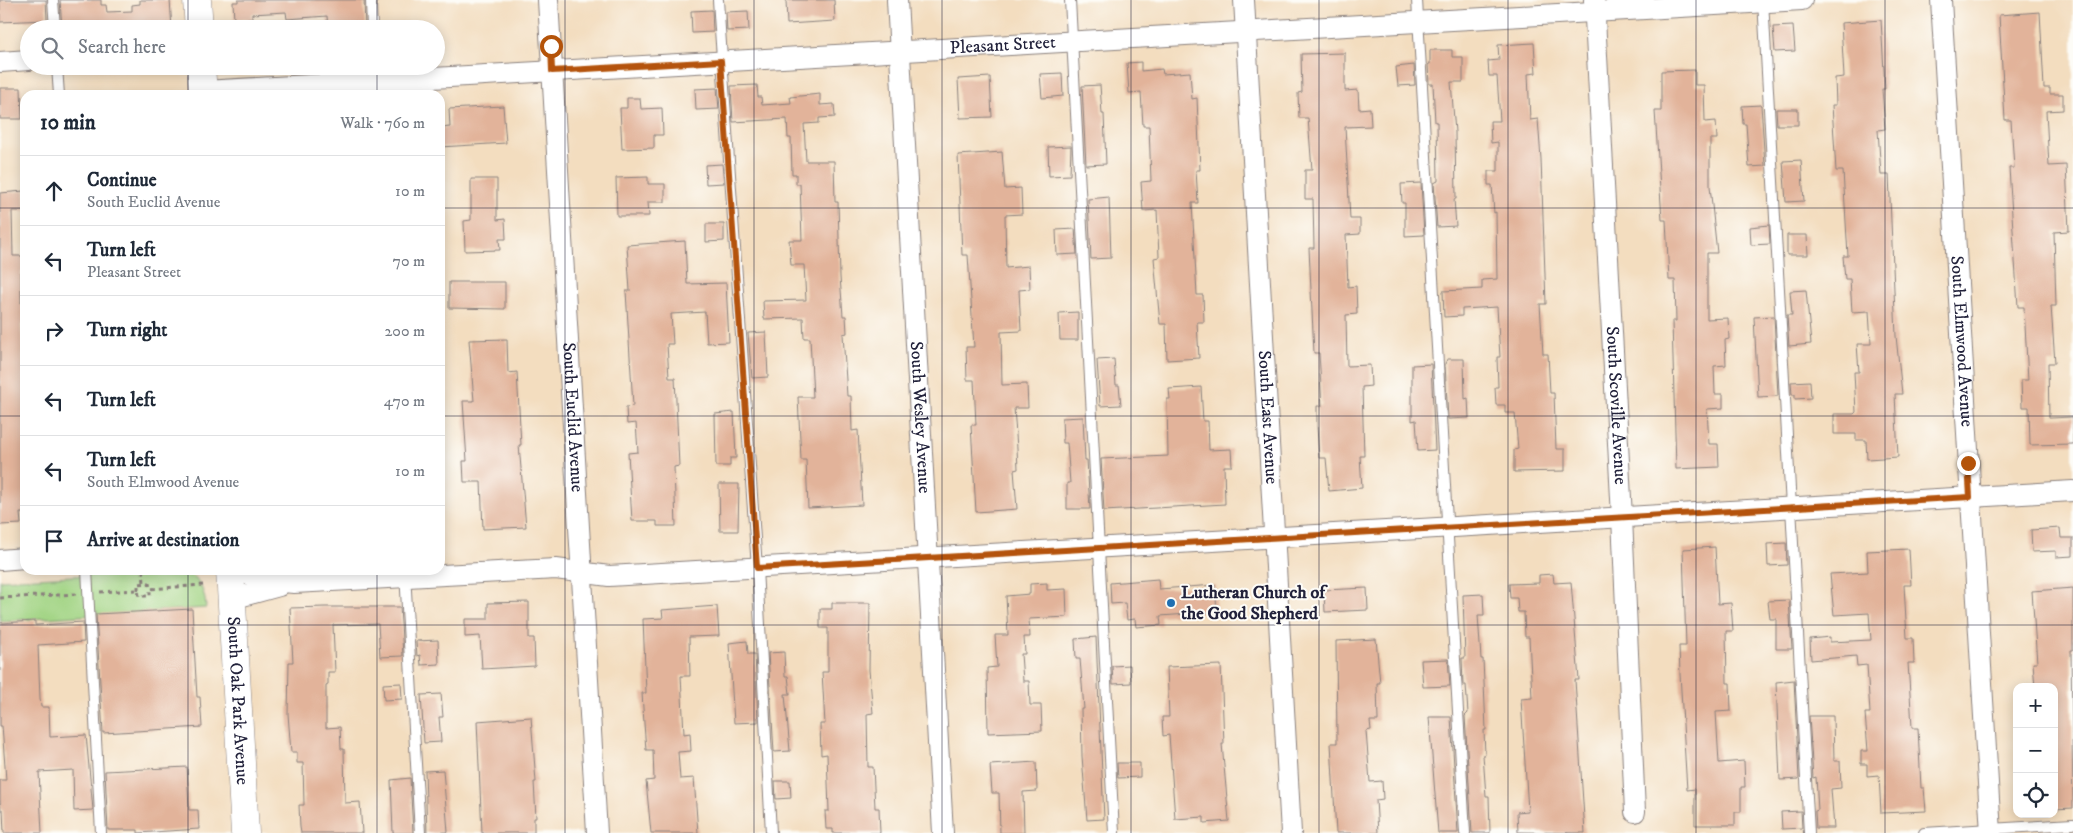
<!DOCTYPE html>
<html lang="en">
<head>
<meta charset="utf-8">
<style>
	:root { --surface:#fff; --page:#f6f6f7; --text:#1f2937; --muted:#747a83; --line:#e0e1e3 }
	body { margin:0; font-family:"IM FELL DW Pica",serif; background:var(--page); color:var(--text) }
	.controls { position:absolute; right:15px; bottom:15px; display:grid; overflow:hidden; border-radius:10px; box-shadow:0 2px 12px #0003 }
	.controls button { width:45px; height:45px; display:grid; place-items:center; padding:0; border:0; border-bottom:1px solid var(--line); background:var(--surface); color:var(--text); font:25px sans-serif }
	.stop { position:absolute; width:15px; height:15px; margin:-11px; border:4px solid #b45309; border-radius:50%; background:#fff }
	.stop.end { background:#b45309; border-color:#fff; box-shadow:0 1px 5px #0008 }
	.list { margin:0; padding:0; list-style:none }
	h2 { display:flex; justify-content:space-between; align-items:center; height:65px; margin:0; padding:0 20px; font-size:21px }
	h2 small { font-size:16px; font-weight:400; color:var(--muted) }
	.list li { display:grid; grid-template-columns:32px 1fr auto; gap:15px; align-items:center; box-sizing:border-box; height:70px; padding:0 20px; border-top:1px solid var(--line) }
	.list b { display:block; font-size:19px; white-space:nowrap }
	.list p { margin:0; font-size:16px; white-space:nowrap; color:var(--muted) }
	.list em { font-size:16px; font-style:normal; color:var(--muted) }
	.icon { flex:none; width:28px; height:28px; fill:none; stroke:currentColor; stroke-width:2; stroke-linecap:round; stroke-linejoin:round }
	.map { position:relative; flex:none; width:2073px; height:833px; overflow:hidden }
	.search { position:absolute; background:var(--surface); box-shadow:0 2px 12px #0003; left:20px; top:20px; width:425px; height:55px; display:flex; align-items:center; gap:12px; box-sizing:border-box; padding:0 18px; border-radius:28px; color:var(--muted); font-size:19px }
	.panel { position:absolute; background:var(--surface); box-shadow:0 2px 12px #0003; left:20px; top:90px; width:425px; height:485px; border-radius:15px }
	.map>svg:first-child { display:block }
	.green { fill:#a2d484; stroke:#627b60 }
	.building { fill:#e2b39a }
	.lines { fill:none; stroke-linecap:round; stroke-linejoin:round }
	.lane-casing { stroke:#8a807d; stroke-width:12 }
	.street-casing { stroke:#8a807d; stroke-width:22 }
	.secondary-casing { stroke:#8a807d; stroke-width:29 }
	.path { stroke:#8a807d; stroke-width:3; stroke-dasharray:4 4; stroke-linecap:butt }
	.lane { stroke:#fff; stroke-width:10 }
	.street { stroke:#fff; stroke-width:20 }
	.secondary { stroke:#fff; stroke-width:28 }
	.route { stroke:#b45309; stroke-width:6 }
	.grid { fill:none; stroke:#22223b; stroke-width:1; stroke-opacity:0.55 }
	.poi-dot { fill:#1f6fb2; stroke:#fdfcf7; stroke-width:2 }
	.labels { text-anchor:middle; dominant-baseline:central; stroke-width:4; stroke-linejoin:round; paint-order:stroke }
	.street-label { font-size:18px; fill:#22223b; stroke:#fdfcf7 }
	.poi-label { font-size:18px; font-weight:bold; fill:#22223b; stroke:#fdfcf7; text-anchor:start }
</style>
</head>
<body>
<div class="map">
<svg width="2073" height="833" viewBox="0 0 2073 833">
	<rect width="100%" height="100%" fill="#fdfcf7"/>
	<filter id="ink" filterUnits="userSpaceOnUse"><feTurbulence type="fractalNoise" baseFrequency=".02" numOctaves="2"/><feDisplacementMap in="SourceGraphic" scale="10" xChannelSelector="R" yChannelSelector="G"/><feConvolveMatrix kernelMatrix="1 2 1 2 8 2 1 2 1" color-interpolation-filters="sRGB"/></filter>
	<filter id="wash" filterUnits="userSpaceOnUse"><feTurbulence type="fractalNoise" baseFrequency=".0096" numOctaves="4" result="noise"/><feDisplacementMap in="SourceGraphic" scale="20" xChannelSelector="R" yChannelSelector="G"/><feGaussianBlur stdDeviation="1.12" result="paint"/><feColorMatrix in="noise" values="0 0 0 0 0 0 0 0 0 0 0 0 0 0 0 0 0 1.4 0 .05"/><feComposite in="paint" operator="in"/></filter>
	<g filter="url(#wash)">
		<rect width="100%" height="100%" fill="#f3ddbf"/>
		<path class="green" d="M180,570c19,5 25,21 26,38l-206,13v-41z"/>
		<g id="blocks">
			<g class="building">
				<path d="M0,0h46l1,20 -47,2z"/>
				<path d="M60,0h41v5h5l1,7 25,-1v-6l8,-1v-4h30l2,29h-110z"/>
				<path d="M238,0h126l1,29h-37l-1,-13 -40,3 -1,-7 -34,2v5l-18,1 -1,-18h5z"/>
				<path d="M786,0h48l1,21 -48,3z"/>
				<path d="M712,10l1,22 -21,1 -1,-22z"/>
				<path d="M748,11l1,19 -22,1 -1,-19z"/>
				<path d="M2040,12l4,76h6v6h13v16l-17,1 3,55 17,-1 3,66 -15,1 2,74h-5l4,57h-7l1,55 24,-1v27l-43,1 -1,-38h-7l-1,-27h7l-4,-73h-6l-9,-139h5l-3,-48h-6l-6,-105z"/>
				<path d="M1881,20l4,69h-3l3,40 -7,1 3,45h8l7,161 6,58h-7l3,63 -31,2 -1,-19h-10v-6h-22v-20h20l2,-2 -2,-40h5l-2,-28h14l-2,-33 -17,1 -2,-33h-5l-2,-23h5l-5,-85h-7l-4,-66h4l-1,-27 9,-1 -3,-54z"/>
				<path d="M1793,26l2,25 -20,1 -2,-25z"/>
				<path d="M1534,43l2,30 -8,1 2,46 8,-1 3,40 5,145h-6l3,50h5l2,39h4l2,56h9v22l-51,1v-22l4,-1 -3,-36h-10v-8h-9l-1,-18h3l-1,-30h3l-3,-50 -35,2v7l-18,1 -1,-26 39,-2v-9l15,-1 -1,-67 -2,1 -2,-28h-4v-14h10v-29l-7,1 -1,-22h10l-3,-45h-8l-1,-15 11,-1 -1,-15z"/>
				<path d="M1430,50h22v7h11v25h-12l4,50 1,67h-2l2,27 -19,1 -3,-44 4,-2 -1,-59h-2l-2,-38h-4l-1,-20h2z"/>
				<path d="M1345,53v38l13,-1 1,19 11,-1 1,18 -26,1 5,92h10v15l-14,1 2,52 8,-1 1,28 -11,1 1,51 23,-1 1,21 -9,1 2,69h-4l2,32 -33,3 -3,-33h-7l-2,-31v-21h5l-3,-53h-5l-5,-105h5l-1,-49h-8v-29h7l-4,-52h-9l-1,-25 4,-1 -1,-38z"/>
				<path d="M1141,62v9l21,-2 1,5 27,-2 2,27 5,-1 3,72h-4l2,33h-6l5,92h6l1,27h-7l2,36 -32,2 -1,-36h-6l-6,-66 5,-1 -2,-47 -14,1 -2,-29 10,-1 -2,-55h-6l-2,-34 -12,1 -2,-30z"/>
				<path d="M1414,65l1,20 -17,1 -2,-19z"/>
				<path d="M1695,70v15h9l1,37 11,-1 1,18h-7v47l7,67h-10v66l21,-1 1,21 -4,1 1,25 -12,1 1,28h8v14l-16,1 2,35h9l1,23 -43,2 -4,-148h4l-1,-41h-6l-3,-60h-4l-7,-109h6v-40z"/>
				<path d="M1062,73l1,23 -21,2 -2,-24z"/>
				<path d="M990,77l2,40 -32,1 -2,-39z"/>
				<path d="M757,85l1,12h3l1,8 29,-2 -1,-6 30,-3v11l14,-1 1,13 -16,1v5l-15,1 2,37h28l1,41h3l2,75 3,39h3l1,17 -4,1 4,62h4l1,35 6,-1 4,75 -54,3 -2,-48h-5l-3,-63h15l-3,-59h-6l-1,-20 -39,1 -1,-18 43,-1 -2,-35h-13l-2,-25h13l-2,-56h-4v-10h-4l-1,-36h-3l-1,-19 -54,3 -2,-36z"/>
				<path d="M1100,85l2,29h2l2,50 -20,1 -4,-79z"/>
				<path d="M0,88h21l1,31h-22z"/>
				<path d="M717,88l2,21 -23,1 -1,-21z"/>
				<path d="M627,98h13l1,11 21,-1 1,27h-9v13l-32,1 -2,-41h7z"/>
				<path d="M1761,105l4,61 -16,1 -3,-43h-3l-1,-18z"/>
				<path d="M503,106l3,37 -66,4v-19l10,-1 -1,-18z"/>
				<path d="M1776,109h22v16h-21z"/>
				<path d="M1071,146l-1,29 -21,1 -1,-29z"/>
				<path d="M1002,152l3,37 16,-1 1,26 -17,1 1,53 23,-2 1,23 -11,1 2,41 -20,1 1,53 25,-1 1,24h-14l3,40 1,21 -4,1 3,39 -41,3 -5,-87h5l-2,-45h-7l-1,-33h8l-6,-92h-6l-4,-100z"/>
				<path d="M1801,160l3,41 -18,1 -3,-41z"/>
				<path d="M722,164l2,19 -18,1 -1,-19z"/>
				<path d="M648,177v7h17v18h-17l1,14h-32l-1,-38z"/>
				<path d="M471,179h26v41l8,-1 1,20h-7l1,11 -35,1 -1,-30 7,-1z"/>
				<path d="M1421,183l3,52 -19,1v-33h-3l-1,-19z"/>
				<path d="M24,191l1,20h-13l1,45h12v16h-4v31h4v21h-4l4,56v133h-5l1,11 -21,1v-332z"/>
				<path d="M1109,197l2,61 -20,1 -3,-60z"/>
				<path d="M706,224h18v17l-18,1z"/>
				<path d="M1769,225l1,19 -19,1 -1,-18z"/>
				<path d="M1075,229l2,25 -20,1 -1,-25z"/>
				<path d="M1787,235h20l1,20h-21z"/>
				<path d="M685,241l2,43 39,-1 3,59 -22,1 -2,-31 -34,2 2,30h-6l2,34h6l4,88 -5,1 2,59h-19v-5h-25l-4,-68 10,-1 -2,-29 -9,1 -1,-17 7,-1 -7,-115h4l-3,-46z"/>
				<path d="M449,282h56v27l-56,-1z"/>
				<path d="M1806,290l5,54 -22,2 -2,-31h5l-2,-24z"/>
				<path d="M1078,312v28h-18l-1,-27z"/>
				<path d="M1774,316l4,80 -20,1 -4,-80z"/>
				<path d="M766,332l2,45 -16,1 -4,-45z"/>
				<path d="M507,339l1,34 9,-1 4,73h-2l7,82 -43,2 -2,-47h-17l-1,-21h4l-4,-60h11l-5,-61z"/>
				<path d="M1114,359l2,26h3l2,20 -21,1 -3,-46z"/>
				<path d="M1447,359h17l1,40 3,-1 1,20 -21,1 -3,-55z"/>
				<path d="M1431,364l4,86 -17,1 -2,-31 -4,1v-56z"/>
				<path d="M1810,381l1,17 -16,1v-4h-3l-1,-13z"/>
				<path d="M1201,387l2,34h5l1,29 22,-1 1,17h-8l1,38 -121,7 -3,-52 67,-3 -1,-57h3l-1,-10z"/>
				<path d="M734,412l2,46h-6v8h-14l-1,-52z"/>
				<path d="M1083,417l2,43h2l3,49h-23v-26h3l-3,-40h-4l-1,-25z"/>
				<path d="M719,484h20l-1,47h-18z"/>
				<path d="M2060,528l1,10h12v18l-17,1v-6l-24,1 -1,-22z"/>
				<path d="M1786,543l1,22 -19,1 -1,-22z"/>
				<path d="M1715,547l3,57 13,-1 2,28h-7l1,52h3l1,28 -15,1 3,51 25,-2 1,26h-4v25h-6v13h-40v-36l-8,1 -7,-116 -1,-28h7l-3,-97z"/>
				<path d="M1909,549l2,36h-7l3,53h6l1,25h-6l3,47 1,18h6l3,60h3l2,23 -45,2 -2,-38 -12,1v-12h-6v-13h7l-3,-38h5l-3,-48 -10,1 -1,-10 -45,4 -1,-21 20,-2v5l41,-2 -2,-27 -35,2 -4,-41 38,-2 -1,-21z"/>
				<path d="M1553,574l1,9 17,-1 8,98h-4l10,153 -67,-1 -1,-20 11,-1 -7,-112 11,-1 -3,-61h-4l-1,-25h-6l-1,-14h-7l-1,-14 30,-1v-8z"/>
				<path d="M1158,579l1,10 56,-4 2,27 -57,4 1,9 -25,2 -1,-8 -8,1 -2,-17 -14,1 -1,-21z"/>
				<path d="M1047,583v7l19,-1 1,28 -38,2 1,18h-6l1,17h-4l2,27h6l1,24h11l1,26 -54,2 -1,-65 10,-1 -2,-32h13l-2,-39 24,-2v-10z"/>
				<path d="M1367,588l1,22 -43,2 -1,-22z"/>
				<path d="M2073,588v62h-2l2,158 -19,1v-122h-19l-2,-24h4l-5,-72z"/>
				<path d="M1483,594l1,21h-6l3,44h2l3,71h-2l1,25h-2l3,41h3l1,37h-18l-7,-117 3,-3 -2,-28h-3l-1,-27h3l-2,-63z"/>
				<path d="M1789,600l3,49h-16v-30h-6l-2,-18z"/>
				<path d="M529,602v36h5l1,28 -53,3 -2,-33 -15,1v-18h23v-16z"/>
				<path d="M832,603h38l-1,67 4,43 -6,1 1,53h5l2,41h4l1,25h-47v-4h-7l-1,-18h4l-2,-57 -6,1 -1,-31h5l-3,-52h6v-44h-8v-19h12z"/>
				<path d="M717,606l2,30 -30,1 1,39h-9l3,58 6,-1 1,18 -13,1 2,27 14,-1 4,55h-47l-5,-52 8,-1 -1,-30h-7l-2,-27 -2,-30h4l-3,-74 20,-1 -1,-8z"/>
				<path d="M325,607h75l3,49 -23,1 -2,-33 -45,1 2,47h-7v12l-2,1v43l14,-1 1,22h3l1,54 15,-1 2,31h-61l-1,-6 -1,-22h5l-1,-42h-6v-11h-6l-3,-38 1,-52h4l-3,-54z"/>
				<path d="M192,609l5,88h3l2,30 -99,6 -7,-119z"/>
				<path d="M35,621v4l48,-3 1,20 -46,3 2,54 1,8h8l1,30 36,-2 7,75 -19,1 -1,-41 -34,2 3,61h-38l-1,-23h-2l-1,-10v-20h6l-4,-54h-2v-103z"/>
				<path d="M1096,637l8,182 -17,1 -5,-64 -1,-47h3l-4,-50h-4l-1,-20z"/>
				<path d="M1376,639l4,44h-3l1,38h-8l1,9 -5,1 4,51 12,-1 1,18 -7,1 2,33h-42l-5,-90h6l-1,-102z"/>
				<path d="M438,640l1,24 -18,1 -1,-10 -3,1 -1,-15z"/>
				<path d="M747,641l1,13h7l3,68 -24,1 -5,-80z"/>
				<path d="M784,652l1,24h3l2,18h-5l5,57 -16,1 -6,-99z"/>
				<path d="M1448,659l2,27 -27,1 -2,-27z"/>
				<path d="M1130,665l1,18 -18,1 -1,-18z"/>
				<path d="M1221,665l3,79h-2l7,77 -25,2v-6l-29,2 -6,-84 -6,1 -1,-19h7l-2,-50z"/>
				<path d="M1794,680l5,99 -19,1 -4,-98z"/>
				<path d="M401,683l1,16 -18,1 -1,-16z"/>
				<path d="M441,694l2,23h-4l2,25 -17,1 -3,-48z"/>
				<path d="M1809,716h24l1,45h6l1,27 -10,1 3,39h-18l-1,-17 3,-1 -2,-33 -3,1z"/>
				<path d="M531,717l5,65h-2l2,36h-2v15h-52l-5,-112z"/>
				<path d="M1429,717h22l7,116h-20z"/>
				<path d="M1036,762l1,29 -14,1 1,41h-24l-1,-40h-7l-2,-28z"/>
				<path d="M1117,763h23v14l-22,1z"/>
				<path d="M187,767l2,43h9l1,19 -61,4v-3h-30l-3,-59z"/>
				<path d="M443,770l5,62 -21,1 -2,-62z"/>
				<path d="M410,778l3,55h-20l-2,-53z"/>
				<path d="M775,781h15l1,17 -15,1z"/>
				<path d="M1801,811l1,17 -20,1 -1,-17z"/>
			</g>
		</g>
	</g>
	<g filter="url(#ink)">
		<use href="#blocks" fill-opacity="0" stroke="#8a807d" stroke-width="1"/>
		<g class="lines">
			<defs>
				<g id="lane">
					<path d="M53,0l2,29"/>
					<path d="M371,0l1,29"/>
					<path d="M718,0l39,568 14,265"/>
					<path d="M1070,0l44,833"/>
					<path d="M1417,0l48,833"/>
					<path d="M1763,0l46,833"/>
					<path d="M57,66l2,29"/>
					<path d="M374,66l1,29"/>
					<path d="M87,570l14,263"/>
					<path d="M405,573l15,260"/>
					<path d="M1924,833l149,-9"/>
				</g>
				<g id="street">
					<path id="s1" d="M548,0l49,833"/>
					<path id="s2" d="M897,0l46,833"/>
					<path id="s3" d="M1244,0l47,833"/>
					<path id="s4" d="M1594,0l28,517 13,295"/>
					<path id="s5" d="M1941,0l50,833"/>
					<path d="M0,62l29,-2"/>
					<path id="s6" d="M203,91l1599,-91"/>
					<path d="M0,560l25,-2"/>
					<path d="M238,570l23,10 33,3 262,-14 53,7 1464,-85"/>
					<path d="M232,599l47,-13"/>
				</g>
				<g id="secondary">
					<path d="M197,0l2,29"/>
					<path d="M201,66l2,29"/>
					<path id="s7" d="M230,570l15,263"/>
				</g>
			</defs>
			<use href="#lane" class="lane-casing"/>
			<use href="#street" class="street-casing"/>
			<use href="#secondary" class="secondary-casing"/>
			<g class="path">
				<path d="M143,570l1,13"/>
				<path d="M138,590v-6l11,-1 1,6"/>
				<path d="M100,592l38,-2 1,6h11v-7l53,-4"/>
				<path d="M0,598l77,-4"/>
			</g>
			<use href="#lane" class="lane"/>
			<use href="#street" class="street"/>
			<use href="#secondary" class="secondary"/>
		</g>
	</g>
	<g class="lines" filter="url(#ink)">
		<path class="route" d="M551,46l1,25 169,-10 36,507 1213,-71 -2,-34"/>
	</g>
	<path class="grid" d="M188,0v29M377,0v29M565,0v833M754,0v833M942,0v833M1131,0v833M1319,0v833M1508,0v833M1696,0v833M1885,0v833M188,66v29M377,66v29M0,208h25M440,208h1633M0,416h25M440,416h1633M188,570v263M377,570v263M0,625h2073"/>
	<circle class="poi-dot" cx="1171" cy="603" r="5"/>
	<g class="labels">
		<g class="street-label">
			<text stroke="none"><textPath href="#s6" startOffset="801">Pleasant Street</textPath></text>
			<text stroke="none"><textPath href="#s5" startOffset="342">South Elmwood Avenue</textPath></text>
			<text stroke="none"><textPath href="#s4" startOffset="406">South Scoville Avenue</textPath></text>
			<text stroke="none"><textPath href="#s1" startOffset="418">South Euclid Avenue</textPath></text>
			<text stroke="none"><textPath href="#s2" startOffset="418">South Wesley Avenue</textPath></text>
			<text stroke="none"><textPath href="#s3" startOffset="418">South East Avenue</textPath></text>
			<text stroke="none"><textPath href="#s7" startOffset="131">South Oak Park Avenue</textPath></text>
		</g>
		<g class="poi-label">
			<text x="1181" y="593">Lutheran Church of<tspan x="1181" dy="21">the Good Shepherd</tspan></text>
		</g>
	</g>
</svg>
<div class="controls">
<button>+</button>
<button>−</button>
<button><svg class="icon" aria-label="locate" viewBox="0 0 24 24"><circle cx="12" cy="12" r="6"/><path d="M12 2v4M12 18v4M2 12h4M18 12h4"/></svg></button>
</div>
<div class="stop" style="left:551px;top:46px"></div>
<div class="stop end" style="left:1968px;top:463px"></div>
<div class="search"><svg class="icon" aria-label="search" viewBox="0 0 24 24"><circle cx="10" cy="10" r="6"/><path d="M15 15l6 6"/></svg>Search here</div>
<section class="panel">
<h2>10 min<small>Walk · 760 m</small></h2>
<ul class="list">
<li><svg class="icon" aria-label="ahead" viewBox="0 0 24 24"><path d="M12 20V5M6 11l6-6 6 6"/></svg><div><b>Continue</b><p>South Euclid Avenue</p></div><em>10 m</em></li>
<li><svg class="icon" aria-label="left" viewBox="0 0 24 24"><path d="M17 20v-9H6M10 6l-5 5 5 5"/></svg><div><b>Turn left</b><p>Pleasant Street</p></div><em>70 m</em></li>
<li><svg class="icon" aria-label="right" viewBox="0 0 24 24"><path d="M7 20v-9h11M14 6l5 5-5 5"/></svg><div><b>Turn right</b></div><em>200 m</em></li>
<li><svg class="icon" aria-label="left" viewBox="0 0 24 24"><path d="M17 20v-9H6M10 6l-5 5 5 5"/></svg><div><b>Turn left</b></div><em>470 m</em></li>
<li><svg class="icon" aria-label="left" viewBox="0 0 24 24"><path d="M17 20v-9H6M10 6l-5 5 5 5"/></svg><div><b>Turn left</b><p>South Elmwood Avenue</p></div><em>10 m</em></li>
<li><svg class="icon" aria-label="arrive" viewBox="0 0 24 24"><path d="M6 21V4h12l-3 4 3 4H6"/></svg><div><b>Arrive at destination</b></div></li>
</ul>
</section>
</div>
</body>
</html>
